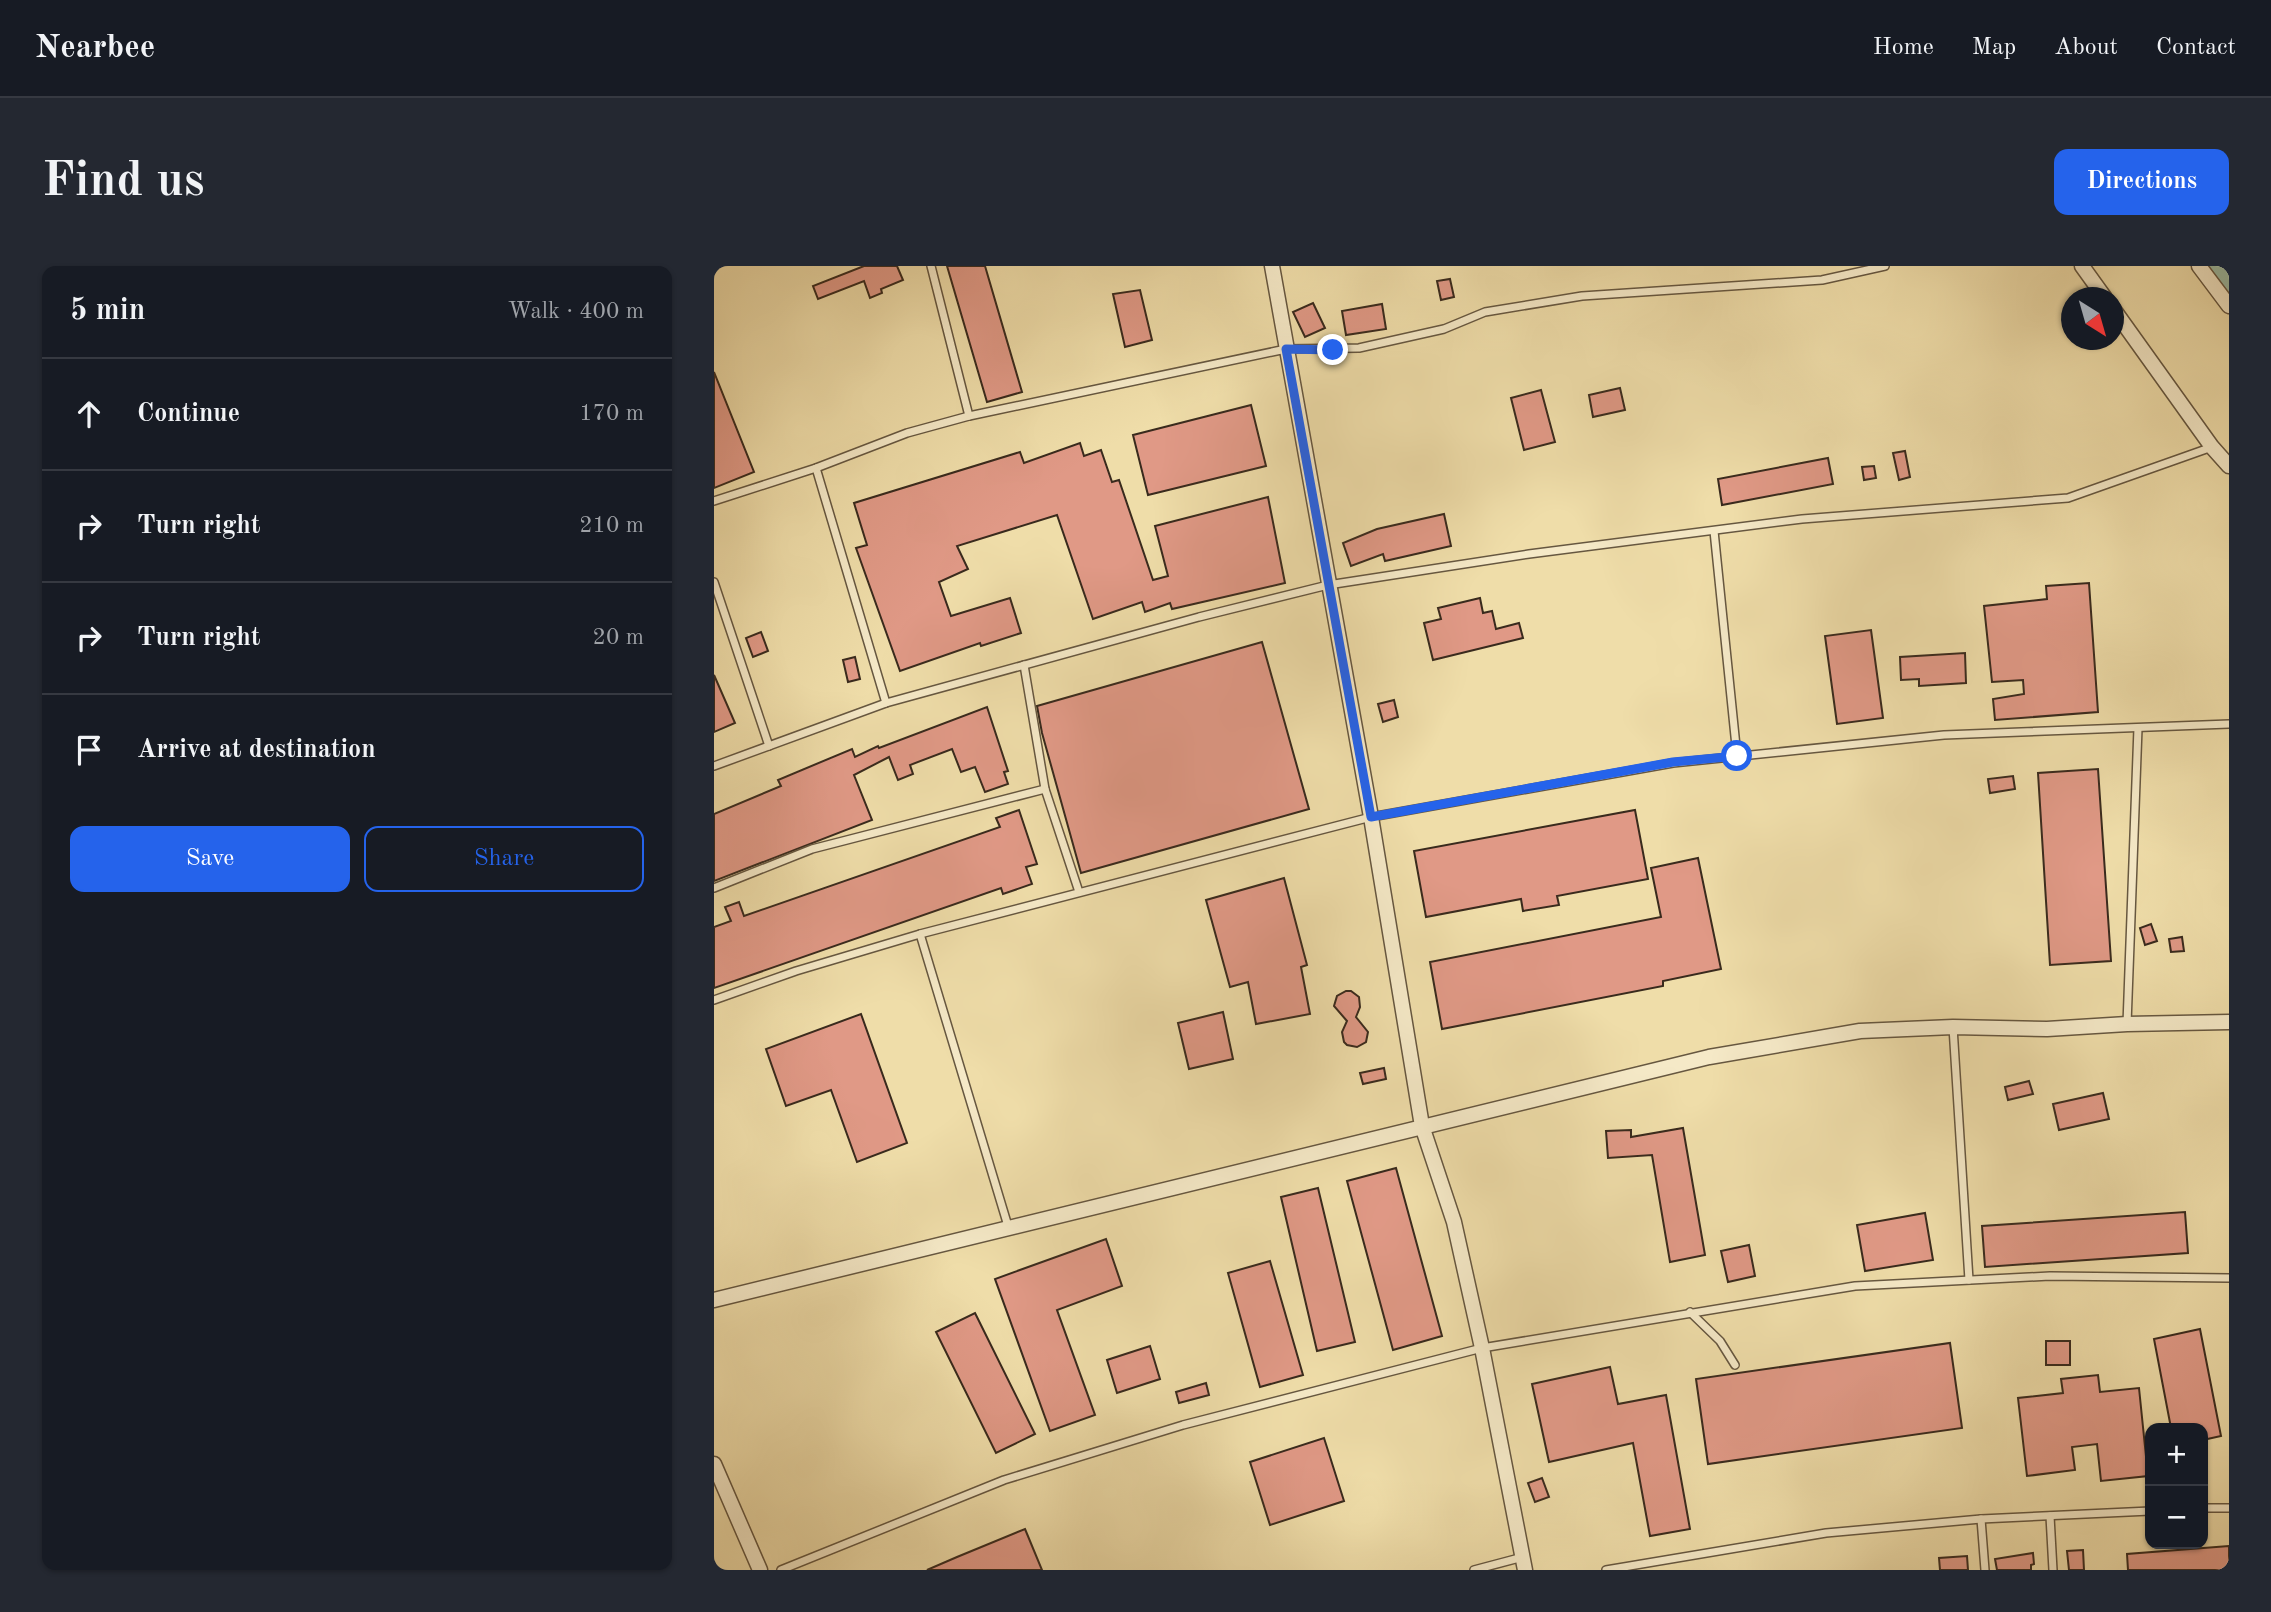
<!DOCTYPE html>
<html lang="en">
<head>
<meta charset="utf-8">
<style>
	:root { --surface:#171b24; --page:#242831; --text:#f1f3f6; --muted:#9ea1a6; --line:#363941; --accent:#2563eb }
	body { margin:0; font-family:"Old Standard TT",serif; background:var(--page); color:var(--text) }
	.controls { position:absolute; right:21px; bottom:21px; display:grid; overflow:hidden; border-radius:14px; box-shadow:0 2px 5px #0004 }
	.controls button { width:63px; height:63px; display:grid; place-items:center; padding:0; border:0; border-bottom:2px solid var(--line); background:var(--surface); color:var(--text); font:35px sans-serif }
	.compass { position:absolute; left:1347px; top:21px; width:63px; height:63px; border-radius:50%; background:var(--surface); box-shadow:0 2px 5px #0004; rotate:143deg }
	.stop { position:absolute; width:21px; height:21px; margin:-16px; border:5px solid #2563eb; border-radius:50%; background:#fff }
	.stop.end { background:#2563eb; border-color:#fff; box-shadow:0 2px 7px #0008 }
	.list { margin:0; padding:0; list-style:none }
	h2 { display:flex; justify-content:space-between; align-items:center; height:91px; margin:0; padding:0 28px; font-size:30px }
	h2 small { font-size:23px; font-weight:400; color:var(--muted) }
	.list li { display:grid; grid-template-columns:46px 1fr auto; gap:21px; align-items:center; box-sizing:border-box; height:112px; padding:0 28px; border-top:2px solid var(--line) }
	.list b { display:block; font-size:26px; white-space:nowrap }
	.list em { font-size:23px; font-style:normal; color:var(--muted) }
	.actions { display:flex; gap:14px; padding:21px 28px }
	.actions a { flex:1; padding:16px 0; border:2px solid var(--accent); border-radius:14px; text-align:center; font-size:24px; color:var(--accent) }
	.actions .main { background:var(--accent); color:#fff }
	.icon { flex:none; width:38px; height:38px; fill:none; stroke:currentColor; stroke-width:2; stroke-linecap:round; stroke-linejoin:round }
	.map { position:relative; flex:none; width:1515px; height:1304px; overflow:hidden; border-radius:14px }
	header { display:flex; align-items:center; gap:42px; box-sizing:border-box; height:98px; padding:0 35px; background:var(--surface); border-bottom:2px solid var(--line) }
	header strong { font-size:33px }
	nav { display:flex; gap:38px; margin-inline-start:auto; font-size:24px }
	.intro { display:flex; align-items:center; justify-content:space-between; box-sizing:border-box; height:168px; padding:0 42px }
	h1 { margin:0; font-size:49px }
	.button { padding:18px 32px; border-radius:14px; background:var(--accent); color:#fff; font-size:24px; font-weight:700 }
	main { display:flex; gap:42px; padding:0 42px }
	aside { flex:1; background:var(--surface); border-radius:14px; box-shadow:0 2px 5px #0004 }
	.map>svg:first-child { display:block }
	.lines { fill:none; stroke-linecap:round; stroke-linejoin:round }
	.canal { stroke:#9abca5; stroke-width:16 }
	.building { fill:#e09986; stroke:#392a1d; stroke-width:2 }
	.service-casing { stroke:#665740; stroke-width:10 }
	.minor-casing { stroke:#665740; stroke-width:17 }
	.service { stroke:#f5e9c7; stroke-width:7 }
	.minor { stroke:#f5e9c7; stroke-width:14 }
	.route { stroke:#2563eb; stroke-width:9 }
</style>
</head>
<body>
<header>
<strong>Nearbee</strong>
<nav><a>Home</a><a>Map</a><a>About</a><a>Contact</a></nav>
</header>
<div class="intro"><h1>Find us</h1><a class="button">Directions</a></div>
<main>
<aside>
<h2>5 min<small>Walk · 400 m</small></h2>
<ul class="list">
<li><svg class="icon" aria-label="ahead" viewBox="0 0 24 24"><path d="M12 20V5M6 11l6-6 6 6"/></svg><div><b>Continue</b></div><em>170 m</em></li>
<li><svg class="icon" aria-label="right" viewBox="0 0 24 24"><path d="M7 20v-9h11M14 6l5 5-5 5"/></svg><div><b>Turn right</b></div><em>210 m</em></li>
<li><svg class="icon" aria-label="right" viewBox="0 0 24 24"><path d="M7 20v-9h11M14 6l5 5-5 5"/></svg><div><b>Turn right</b></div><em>20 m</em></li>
<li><svg class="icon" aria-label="arrive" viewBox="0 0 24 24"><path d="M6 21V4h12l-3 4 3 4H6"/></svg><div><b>Arrive at destination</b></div></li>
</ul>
<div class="actions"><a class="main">Save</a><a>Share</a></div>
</aside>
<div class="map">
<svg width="1515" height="1304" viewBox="0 0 1515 1304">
	<rect width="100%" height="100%" fill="#efdda9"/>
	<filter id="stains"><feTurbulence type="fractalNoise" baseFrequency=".00286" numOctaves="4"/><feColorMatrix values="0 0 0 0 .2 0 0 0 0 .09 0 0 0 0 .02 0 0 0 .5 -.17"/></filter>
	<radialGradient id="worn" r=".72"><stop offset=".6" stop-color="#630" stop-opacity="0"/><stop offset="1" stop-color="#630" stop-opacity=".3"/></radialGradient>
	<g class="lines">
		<path class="canal" d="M1499,0l16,21"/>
	</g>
	<g class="building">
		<path d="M150,0h33l6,14 -22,9 1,4 -12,5 -6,-17 -46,18 -5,-13z"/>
		<path d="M233,0h38l37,126 -35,10z"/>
		<path d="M736,13l4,18 -13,3 -4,-19z"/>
		<path d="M426,24l12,50 -27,7 -12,-53z"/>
		<path d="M599,37l12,25 -20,9 -12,-25z"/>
		<path d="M668,38l4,25 -40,6 -4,-24z"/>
		<path d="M0,106l40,100 -40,16z"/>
		<path d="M906,122l5,22 -32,7 -4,-22z"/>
		<path d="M827,124l14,52 -31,8 -13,-52z"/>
		<path d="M537,139l15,61 -118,29 -15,-60z"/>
		<path d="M366,177l4,13 17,-6 11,32 7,-2 34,100 15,-4 -13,-50 113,-29 17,86 -113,26 -2,-6 -25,9 -3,-10 -49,17 -36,-104 -100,31 11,23 -29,13 12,34 59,-18 11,35 -40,13 -1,-3 -80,28 -44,-123 11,-3 -13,-42 166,-51 4,11z"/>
		<path d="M1191,185l5,26 -11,3 -6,-27z"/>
		<path d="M1114,192l5,26 -111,21 -4,-26z"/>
		<path d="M1160,200l2,12 -12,2 -2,-13z"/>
		<path d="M730,248l7,32 -66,15 -2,-7 -32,12 -8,-23 34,-14z"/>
		<path d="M1375,317l9,129 -103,8 -2,-21 31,-5 -1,-14 -31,2 -8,-76 63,-7 -1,-13z"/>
		<path d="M766,332l3,15 9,-2 4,18 23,-6 4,15 -90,22 -9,-37 17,-4 -3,-11z"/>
		<path d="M1157,364l12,88 -46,6 -12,-88z"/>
		<path d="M47,366l7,19 -15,6 -7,-19z"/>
		<path d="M548,376l47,167 -228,64 -39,-140 -5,-27z"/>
		<path d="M1251,387l1,30 -47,3v-7l-18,1 -1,-23z"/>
		<path d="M141,391l5,22 -12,3 -5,-22z"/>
		<path d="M0,409l21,48 -21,9z"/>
		<path d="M680,434l4,17 -15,5 -5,-18z"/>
		<path d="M273,441l21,64 -4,1 4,12 -23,8 -10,-25 -14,5 -9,-23 -42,16 3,9 -15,6 -9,-23 -35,18 18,45 -158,61v-67l67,-28 -3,-6 74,-31 3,8 23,-11 1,2z"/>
		<path d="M1384,503l13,192 -61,4 -12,-192z"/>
		<path d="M1299,510l2,13 -25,4 -2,-14z"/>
		<path d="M305,544l18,54 -11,3 6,17 -29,10 -2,-6 -287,100v-61l17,-6 -6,-14 14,-5 5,14 256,-89 -4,-9z"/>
		<path d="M921,544l13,69 -91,17 2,9 -36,6 -2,-12 -95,18 -12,-66z"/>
		<path d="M984,592l23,111 -58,12v5l-221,43 -12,-67 231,-45 -10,-49z"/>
		<path d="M570,612l23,87 -6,2 9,47 -54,10 -8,-42 -18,5 -24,-87z"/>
		<path d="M1437,658l6,17 -12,4 -5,-17z"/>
		<path d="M1468,671l2,14 -13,1 -2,-13z"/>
		<path d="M632,725h5l8,6 1,10 -4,10 12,15 -2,10 -9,5 -10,-2 -3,-3 -2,-10 5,-11 -13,-15 3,-10z"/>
		<path d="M509,746l10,47 -44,10 -11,-46z"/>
		<path d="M147,748l46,129 -50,19 -26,-72 -45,16 -20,-57z"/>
		<path d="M670,802l2,11 -23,5 -3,-11z"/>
		<path d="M1315,815l4,13 -25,6 -3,-13z"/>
		<path d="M1389,827l6,26 -50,11 -6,-26z"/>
		<path d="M969,862l22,127 -35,7 -18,-107 -44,3 -2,-27 25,-1v7z"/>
		<path d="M682,902l46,168 -49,14 -46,-169z"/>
		<path d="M604,922l37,154 -38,9 -36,-154z"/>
		<path d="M1471,946l3,41 -203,14 -3,-41z"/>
		<path d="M1211,947l8,47 -68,11 -8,-46z"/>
		<path d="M392,973l16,47 -65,24 38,105 -45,16 -55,-152z"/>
		<path d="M1035,979l6,31 -27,6 -7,-31z"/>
		<path d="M556,995l33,114 -43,12 -32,-114z"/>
		<path d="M261,1047l60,121 -39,19 -60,-121z"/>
		<path d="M1486,1063l21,107 -18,4v-12h-32l-17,-89z"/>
		<rect x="1332" y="1075" width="24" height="24"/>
		<path d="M1236,1077l12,85 -254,36 -12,-85z"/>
		<path d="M436,1080l10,33 -43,14 -10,-33z"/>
		<path d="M896,1101l8,37 48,-9 24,134 -40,7 -17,-93 -84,19 -17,-78z"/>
		<path d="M1384,1109l2,17 39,-4 9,88 -47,5 -4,-37 -25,3 3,23 -48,6 -9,-78 45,-5 -2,-14z"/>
		<path d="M492,1117l3,12 -30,8 -3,-11z"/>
		<path d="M610,1172l20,63 -74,24 -20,-63z"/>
		<path d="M828,1212l7,19 -14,5 -7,-19z"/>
		<path d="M311,1263l17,41h-115l30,-13z"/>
		<path d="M1515,1280v24h-101l-1,-16z"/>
		<path d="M1369,1284l1,20h-15l-2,-19z"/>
		<path d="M1319,1287l1,11 -3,1v5h-34l-2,-11z"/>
		<path d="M1253,1290l1,14h-28l-1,-12z"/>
	</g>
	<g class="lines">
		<defs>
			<g id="service">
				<path d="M217,0l38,150"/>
				<path d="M102,202l70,235"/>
				<path d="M0,235l102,-33 91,-35 62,-17 317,-67 73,-1 85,-19 41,-17 97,-16 240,-16 63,-14"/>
				<path d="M1000,265l23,225"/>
				<path d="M0,316l55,164"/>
				<path d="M310,399l21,124 34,103"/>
				<path d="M0,500l172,-63 313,-86 129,-32 201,-31 273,-35 266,-21 144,-51"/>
				<path d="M0,622l98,-39 233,-60"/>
				<path d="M206,668l88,292"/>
				<path d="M0,734l82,-29 124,-37 451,-117 302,-54 271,-28 285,-11"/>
				<path d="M1413,758l11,-296"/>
				<path d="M1239,761l16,253"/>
				<path d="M976,1046l30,29 15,24"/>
				<path d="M1489,1242h26"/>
				<path d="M1336,1250l3,54"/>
				<path d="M1267,1253l4,51"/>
				<path d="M67,1304l223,-90 179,-55 299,-77 373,-62 195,-10 179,2"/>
				<path d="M760,1304l49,-13"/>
				<path d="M892,1304l220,-37 155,-14 169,-8"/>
			</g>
			<g id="minor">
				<path d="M558,0l99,551 51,309 32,96 28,126 43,222"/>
				<path d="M1368,0l23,32"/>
				<path d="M1485,0l30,40"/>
				<path d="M1400,44l98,137 17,19"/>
				<path d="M0,1034l995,-243 151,-26 93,-4 94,2 80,-5 102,-2"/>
				<path d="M0,1198l46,106"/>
			</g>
		</defs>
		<use href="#service" class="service-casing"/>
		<use href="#minor" class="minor-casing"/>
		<use href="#service" class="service"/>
		<use href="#minor" class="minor"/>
	</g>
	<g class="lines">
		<path class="route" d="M619,84l-47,-1 85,468 302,-55 64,-6"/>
	</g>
	<rect width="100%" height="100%" filter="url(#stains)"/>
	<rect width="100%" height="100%" fill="url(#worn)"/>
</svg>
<div class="controls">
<button>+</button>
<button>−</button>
</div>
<svg class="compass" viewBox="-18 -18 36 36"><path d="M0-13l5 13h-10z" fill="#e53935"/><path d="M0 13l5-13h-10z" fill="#9ea1a6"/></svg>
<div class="stop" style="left:1023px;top:490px"></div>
<div class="stop end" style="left:619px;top:84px"></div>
</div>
</main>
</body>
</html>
